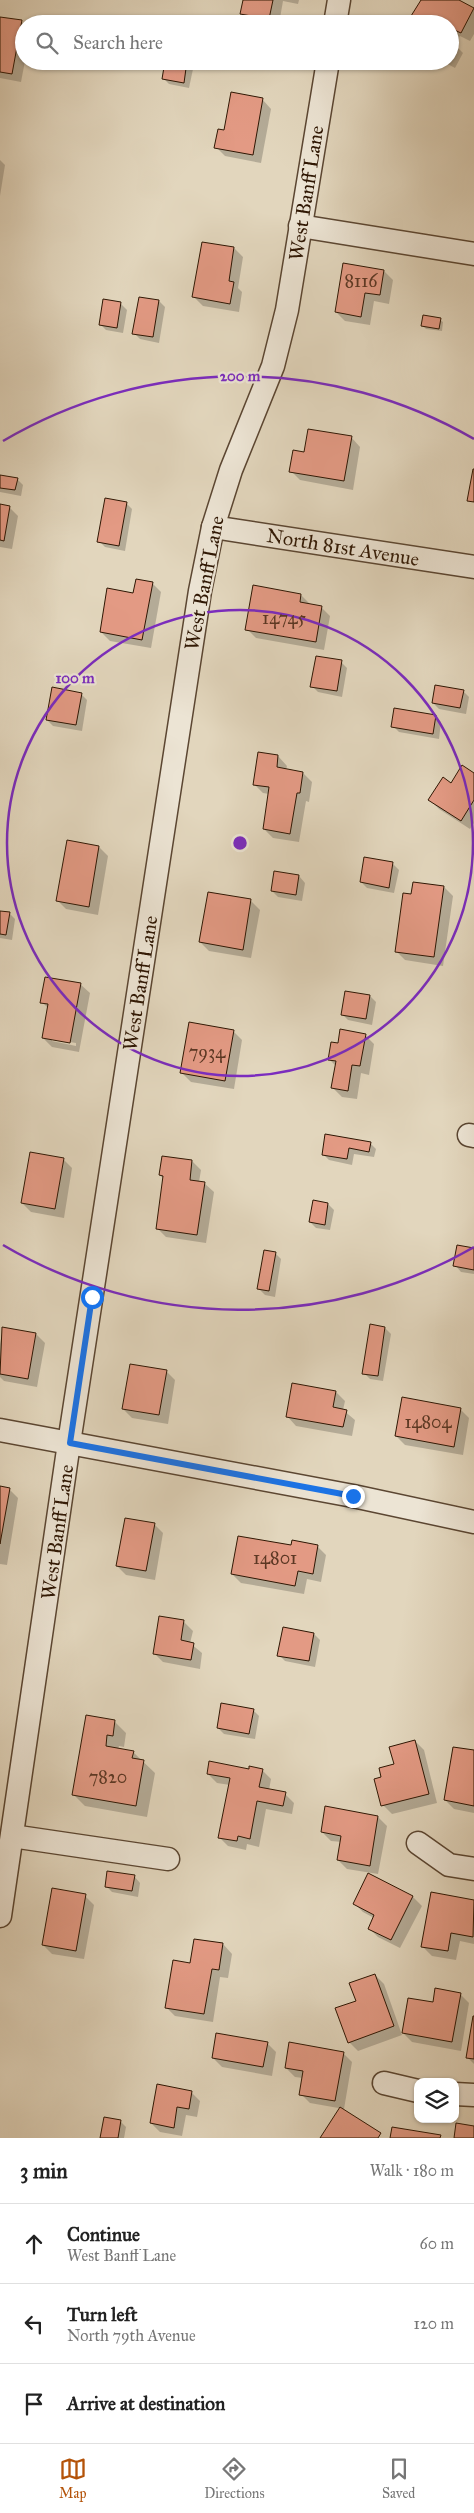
<!DOCTYPE html>
<html lang="en">
<head>
<meta charset="utf-8">
<style>
	:root { --surface:#fff; --page:#f2f2f2; --text:#222; --muted:#767676; --line:#e0e0e0; --accent:#b45309 }
	body { margin:0; font-family:"IM FELL Great Primer",serif; background:var(--page); color:var(--text) }
	.controls { position:absolute; right:15px; bottom:15px; display:grid; overflow:hidden; border-radius:10px; box-shadow:0 1px 4px #0004 }
	.controls button { width:45px; height:45px; display:grid; place-items:center; padding:0; border:0; border-bottom:1px solid var(--line); background:var(--surface); color:var(--text); font:25px sans-serif }
	.stop { position:absolute; width:15px; height:15px; margin:-11px; border:4px solid #1a73e8; border-radius:50%; background:#fff }
	.stop.end { background:#1a73e8; border-color:#fff; box-shadow:0 1px 5px #0008 }
	.list { margin:0; padding:0; list-style:none }
	h2 { display:flex; justify-content:space-between; align-items:center; height:65px; margin:0; padding:0 20px; font-size:21px }
	h2 small { font-size:16px; font-weight:400; color:var(--muted) }
	.list li { display:grid; grid-template-columns:32px 1fr auto; gap:15px; align-items:center; box-sizing:border-box; height:80px; padding:0 20px; border-top:1px solid var(--line) }
	.list b { display:block; font-size:19px; white-space:nowrap }
	.list p { margin:0; font-size:16px; white-space:nowrap; color:var(--muted) }
	.list em { font-size:16px; font-style:normal; color:var(--muted) }
	.icon { flex:none; width:28px; height:28px; fill:none; stroke:currentColor; stroke-width:2; stroke-linecap:round; stroke-linejoin:round }
	.map { position:relative; flex:none; width:474px; height:2138px; overflow:hidden }
	.search { position:absolute; background:var(--surface); box-shadow:0 1px 4px #0004; left:15px; right:15px; top:15px; height:55px; display:flex; align-items:center; gap:12px; box-sizing:border-box; padding:0 18px; border-radius:28px; color:var(--muted); font-size:19px }
	.sheet { height:305px; background:var(--surface) }
	nav { display:flex; justify-content:space-around; align-items:center; box-sizing:border-box; height:70px; border-top:1px solid var(--line); background:var(--surface); font-size:14px; color:var(--muted) }
	nav a { display:grid; justify-items:center; gap:2px }
	nav .on { color:var(--accent) }
	.map>svg:first-child { display:block }
	.shadow { fill:#0003; fill-rule:evenodd }
	.building { fill:#e39a84; stroke:#2e1603 }
	.lines { fill:none; stroke-linecap:round; stroke-linejoin:round }
	.minor-casing { stroke:#5b4632; stroke-width:25 }
	.minor { stroke:#ece4d4; stroke-width:22 }
	.route { stroke:#1a73e8; stroke-width:6 }
	.ring { fill:none; stroke:#7b2cbf; stroke-width:2.5 }
	.labels { text-anchor:middle; dominant-baseline:central; stroke-width:4.5; stroke-linejoin:round; paint-order:stroke }
	.number-label { font-size:18px; fill:#5b3723 }
	.street-label { font-size:20px; fill:#2e1603; stroke:#ece4d4 }
	.centre { fill:#7b2cbf; stroke:#ece4d4; stroke-width:2.5 }
	.ring-label { font-size:15px; text-anchor:middle; font-weight:bold; fill:#7b2cbf; stroke:#ece4d4; stroke-width:4.5; stroke-linejoin:round; paint-order:stroke }
</style>
</head>
<body>
<div class="map">
<svg width="474" height="2138" viewBox="0 0 474 2138">
	<rect width="100%" height="100%" fill="#e2d6bd"/>
	<filter id="stains"><feTurbulence type="fractalNoise" baseFrequency=".004" numOctaves="4"/><feColorMatrix values="0 0 0 0 .2 0 0 0 0 .09 0 0 0 0 .02 0 0 0 .5 -.17"/></filter>
	<radialGradient id="worn" r=".72"><stop offset=".6" stop-color="#630" stop-opacity="0"/><stop offset="1" stop-color="#630" stop-opacity=".3"/></radialGradient>
	<g class="shadow">
		<path d="M244,0h55l-1,4 -15,-3 -4,23 -28,-2 -9,-9z"/>
		<path d="M422,0h34l18,10v24l-4,7 -10,-5 -5,9 8,8 -8,15 -13,-7h8v-37z"/>
		<path d="M0,18l21,4 3,2 1,37 -4,21 -21,-4z"/>
		<path d="M187,63l6,6 -4,19 -20,-4 -6,-6z"/>
		<path d="M262,99l9,10 -10,54 -36,-7 -9,-9 9,-15z"/>
		<path d="M0,160l5,5 -5,31z"/>
		<path d="M203,243l31,5 9,9 -5,31 4,4 -3,20 -36,-6 -9,-9z"/>
		<path d="M384,271l9,9 -4,24 -15,-3 -4,24 -25,-4 -9,-9z"/>
		<path d="M140,298l19,3 6,6 -6,36 -19,-4 -6,-6z"/>
		<path d="M104,301l17,3 6,6 -4,23 -17,-3 -6,-6z"/>
		<path d="M440,320l3,2 -1,9 -16,-2 -3,-3z"/>
		<path d="M351,437l9,10 -7,43 -53,-10 -9,-9 14,-18z"/>
		<path d="M0,476l17,3 6,6 -2,11 -21,-4z"/>
		<path d="M126,503l6,6 -7,42 -20,-4 -6,-6z"/>
		<path d="M0,506l9,1 9,9 -6,33 -12,-2z"/>
		<path d="M152,583l9,9 -10,56 -41,-7 -9,-9 33,-38z"/>
		<path d="M301,595l9,9 11,3 9,9 -6,34 -68,-12 -9,-9z"/>
		<path d="M341,662l6,6 -5,29 -24,-5 -6,-6z"/>
		<path d="M463,691l6,6 -3,17 -27,-5 -6,-6z"/>
		<path d="M81,694l6,6 -5,31 -29,-5 -6,-6z"/>
		<path d="M435,716l6,6 -2,17 -40,-7 -6,-6z"/>
		<path d="M259,754l19,2 9,10 -1,4 17,3 9,9 -3,20 -3,-1 -7,41 -26,-4 -9,-9 5,-35 -6,-1 -9,-9z"/>
		<path d="M474,775v48l-4,6 -31,-20 -9,-9 21,-16z"/>
		<path d="M68,842l31,5 9,9 -10,59 -32,-6 -9,-9z"/>
		<path d="M393,864l6,6 -5,23 -27,-5 -6,-6z"/>
		<path d="M275,872l24,4 6,7 -3,18 -24,-4 -6,-6z"/>
		<path d="M444,887l9,9 -10,70 -38,-6 -9,-9z"/>
		<path d="M209,893l42,8 9,9 -9,48 -42,-7 -9,-9z"/>
		<path d="M0,912l9,1 6,6 -3,21 -12,-2z"/>
		<path d="M80,984l10,9 -11,59 -27,-5 -9,-9 6,-29 -7,-7zM52,1039l24,4v3l-24,-5z"/>
		<path d="M370,996l6,6 -4,23 -24,-5 -6,-6z"/>
		<path d="M233,1031l9,9 -8,49 -43,-7 -9,-9z"/>
		<path d="M365,1035l9,9 -5,31 -8,-2 -4,26 -15,-2 -9,-9 3,-22 -7,-7 10,-14z"/>
		<path d="M370,1143l6,6 -2,8 -20,-3 -2,11 -23,-5 -6,-6z"/>
		<path d="M63,1159l9,9 -8,50 -33,-6 -9,-9z"/>
		<path d="M192,1161l9,9 -2,12 5,1 10,9 -8,51 -40,-6 -9,-9 7,-49 -4,-4z"/>
		<path d="M328,1204l6,6 -4,20 -14,-2 -6,-6z"/>
		<path d="M474,1249v25l-13,-2 -6,-7z"/>
		<path d="M275,1253l6,6 -6,38 -10,-2 -6,-6z"/>
		<path d="M3,1328l33,6 9,9 -8,44 -33,-6 -4,-4v-33z"/>
		<path d="M385,1328l6,6 -8,47 -13,-2 -6,-6z"/>
		<path d="M166,1371l9,9 -7,44 -36,-6 -9,-9z"/>
		<path d="M336,1392l9,9 -2,9 12,10 -3,16 -56,-10 -9,-10z"/>
		<path d="M460,1409l9,9 -6,37 -58,-10 -9,-9z"/>
		<path d="M0,1488l9,1 9,9 -11,67 -7,-1z"/>
		<path d="M154,1524l9,9 -8,47 -29,-5 -9,-9z"/>
		<path d="M317,1546l9,9 -5,27 -14,-3 -3,15 -63,-11 -9,-9 60,-27z"/>
		<path d="M184,1622l9,9 -3,12 12,10 -2,16 -37,-7 -9,-9z"/>
		<path d="M314,1634l6,6 -5,27 -30,-6 -6,-6z"/>
		<path d="M253,1710l6,6 -4,23 -31,-5 -6,-6z"/>
		<path d="M87,1717l28,5 11,11 -2,14 -5,-1 -1,4 15,2 22,21 -8,44 -62,-11 -11,-11z"/>
		<path d="M415,1741l9,9 13,53 -45,11 -9,-9v-27z"/>
		<path d="M474,1752v61l-20,-4 -9,-9z"/>
		<path d="M262,1770l9,9 -2,11 16,4 9,9 -2,11 -26,-5 -7,38 -12,-3 -1,6 -18,-4 -9,-9 11,-52 -13,-2 -9,-9z"/>
		<path d="M378,1817l9,9 -9,48 -31,-5 -9,-9 4,-18 -11,-1 -9,-9z"/>
		<path d="M369,1875l44,22 9,9 -22,42 -22,-11 -9,-9 5,-10 -11,-6 -9,-9z"/>
		<path d="M134,1876l6,7 -2,14 -26,-5 -6,-6z"/>
		<path d="M432,1893l42,8v43l-14,-3 -4,19 -24,-4 -9,-9z"/>
		<path d="M85,1896l9,9 -10,54 -32,-5 -9,-9z"/>
		<path d="M223,1944l9,10 -4,24 -8,-1 -7,45 -38,-6 -9,-9z"/>
		<path d="M375,1975l9,9 18,51 -44,16 -9,-9 8,-41z"/>
		<path d="M460,1994l9,9 -8,48 -49,-9 -9,-9 31,-29z"/>
		<path d="M474,2017v47l-7,-7z"/>
		<path d="M267,2043l9,9 -4,24 -50,-9 -9,-9z"/>
		<path d="M343,2053l9,9 -8,47 -34,-6 -9,-9 2,-16 -8,-1 -9,-9z"/>
		<path d="M191,2092l9,9 -3,16 -11,-2 -4,21 -22,-4 -9,-9z"/>
		<path d="M120,2121l6,6 -2,11h-23z"/>
	</g>
	<g class="building">
		<path d="M243,0h30l-4,19 -29,-5z"/>
		<path d="M421,0h38l15,8 -13,25 -11,-5v-4h-44z"/>
		<path d="M0,17l22,3 -10,54 -12,-2z"/>
		<path d="M165,61h22l-3,22 -22,-4z"/>
		<path d="M231,92l32,6 -10,57 -39,-7 4,-19 6,1z"/>
		<path d="M202,242l32,5 -5,34 5,1 -4,22 -38,-7z"/>
		<path d="M343,263l41,7 -4,25 -15,-2 -4,24 -26,-5z"/>
		<path d="M139,297l20,3 -6,37 -21,-3z"/>
		<path d="M103,299l18,3 -4,26 -18,-3z"/>
		<path d="M423,315l18,3 -2,11 -18,-3z"/>
		<path d="M308,429l44,7 -8,45 -55,-9 4,-22 11,2z"/>
		<path d="M473,469h1v33l-7,-1z"/>
		<path d="M0,475l18,3 -3,12 -15,-2z"/>
		<path d="M105,498l22,4 -8,44 -22,-4z"/>
		<path d="M0,504l10,2 -6,35 -4,-1z"/>
		<path d="M136,579l17,3 -11,58 -42,-8 7,-44 26,5z"/>
		<path d="M253,585l48,9 -1,8 22,4 -6,36 -71,-12z"/>
		<path d="M316,656l26,4 -5,31 -27,-4z"/>
		<path d="M435,685l29,5 -4,18 -28,-5z"/>
		<path d="M52,687l30,6 -6,32 -30,-5z"/>
		<path d="M394,708l42,7 -3,19 -42,-7z"/>
		<path d="M258,752l20,3 -1,12 26,5 -3,21h-3l-7,41 -27,-5 6,-42 -16,-2z"/>
		<path d="M462,765l12,8v27l-13,21 -33,-21 15,-23 8,6z"/>
		<path d="M67,840l32,6 -10,61 -33,-6z"/>
		<path d="M364,857l29,5 -4,26 -29,-6z"/>
		<path d="M274,871l25,4 -3,20 -25,-4z"/>
		<path d="M413,882l31,4 -10,71 -39,-5 8,-59 8,1z"/>
		<path d="M208,892l43,7 -8,51 -44,-8z"/>
		<path d="M0,911l10,1 -4,23 -6,-1z"/>
		<path d="M45,977l36,6 -11,60 -28,-5 6,-34 -8,-1z"/>
		<path d="M345,991l25,4 -4,24 -25,-4z"/>
		<path d="M189,1022l45,8 -9,51 -45,-8z"/>
		<path d="M340,1029l26,5 -6,32 -8,-1 -4,26 -17,-3 5,-27 -8,-1 3,-18 7,1z"/>
		<path d="M325,1134l46,8 -2,10 -20,-4 -2,11 -25,-4z"/>
		<path d="M30,1152l34,6 -9,51 -34,-6z"/>
		<path d="M162,1156l30,4 -2,20 15,2 -8,53 -41,-6 7,-53 -4,-1z"/>
		<path d="M313,1200l15,3 -3,22 -16,-3z"/>
		<path d="M457,1245l17,3v22l-21,-4z"/>
		<path d="M264,1250l12,2 -7,39 -12,-2z"/>
		<path d="M370,1324l15,3 -7,49 -16,-2z"/>
		<path d="M2,1327l34,6 -8,46 -28,-5z"/>
		<path d="M130,1364l37,6 -8,45 -37,-6z"/>
		<path d="M292,1383l44,8 -3,16 14,3 -4,17 -57,-10z"/>
		<path d="M402,1397l59,11 -7,39 -59,-11z"/>
		<path d="M0,1486l10,2 -10,56z"/>
		<path d="M125,1518l30,5 -9,48 -30,-5z"/>
		<path d="M238,1536l53,9 1,-5 26,5 -5,29 -15,-3 -3,15 -64,-12z"/>
		<path d="M159,1616l25,4 -3,20 13,3 -3,17 -38,-6z"/>
		<path d="M283,1627l31,6 -5,28 -32,-5z"/>
		<path d="M221,1703l33,6 -5,25 -32,-6z"/>
		<path d="M86,1715l29,5 -2,16 -6,-1 -1,11 28,5 -2,7 12,2 -8,46 -64,-11z"/>
		<path d="M415,1740l14,54 -48,12 -7,-27 7,-2 -2,-9 15,-4 -5,-17z"/>
		<path d="M453,1747l21,3v56l-30,-6z"/>
		<path d="M209,1761l40,8v-3l14,3 -4,18 27,5 -3,14 -26,-5 -7,38 -12,-3 -1,5 -19,-3 12,-60 -23,-4z"/>
		<path d="M325,1806l53,10 -8,50 -33,-6 4,-24 -20,-4z"/>
		<path d="M107,1871l28,4 -3,16 -27,-4z"/>
		<path d="M368,1873l45,23 -22,44 -23,-11 6,-14 -21,-11z"/>
		<path d="M52,1888l34,6 -10,57 -34,-6z"/>
		<path d="M431,1892l43,8 -1,37 -22,-4 -3,18 -27,-4z"/>
		<path d="M194,1939l29,4 -4,27 -7,-1 -8,45 -39,-6 8,-48 17,3z"/>
		<path d="M375,1974l19,52 -46,17 -13,-35 21,-7 -7,-18z"/>
		<path d="M435,1988l26,5 -9,49 -50,-9 6,-35 25,4z"/>
		<path d="M473,2016h1v43l-8,-1z"/>
		<path d="M216,2033l52,9 -5,25 -51,-9z"/>
		<path d="M289,2042l55,10 -9,49 -36,-6 4,-24 -18,-3z"/>
		<path d="M157,2084l35,7 -3,18 -12,-2 -3,21 -24,-5z"/>
		<path d="M340,2107l41,26 -3,5h-58z"/>
		<path d="M104,2117l17,3 -3,18h-18z"/>
		<path d="M456,2123l18,3v12h-20z"/>
		<path d="M392,2127l49,8 -1,3h-50z"/>
	</g>
	<g class="lines">
		<defs>
			<g id="minor">
				<path d="M335,24l4,-24"/>
				<path d="M300,226l174,28"/>
				<path d="M213,527l261,40"/>
				<path d="M469,1135l5,1"/>
				<path d="M0,1430l353,66 121,26"/>
				<path d="M12,1836l156,23"/>
				<path d="M418,1843l31,22 25,4"/>
				<path d="M0,1916l69,-473 131,-852 13,-64 18,-57 42,-104 14,-56 41,-249"/>
				<path d="M384,2083l34,8"/>
				<path d="M455,2094l19,1"/>
			</g>
		</defs>
		<use href="#minor" class="minor-casing"/>
		<use href="#minor" class="minor"/>
	</g>
	<g class="lines">
		<path class="route" d="M92,1297l-22,146 283,53"/>
	</g>
	<g class="ring">
		<circle cx="240" cy="843" r="233"/>
		<path d="M474 1247A467 467 0 0 1 3 1245M3 441A467 467 0 0 1 474 439"/>
	</g>
	<g class="labels">
		<g class="number-label">
			<text x="361" y="281">8116</text>
			<text x="284" y="618">14745</text>
			<text x="207" y="1052">7934</text>
			<text x="428" y="1422">14804</text>
			<text x="275" y="1558">14801</text>
			<text x="108" y="1777">7820</text>
		</g>
		<g class="street-label">
			<text transform="translate(306 193) rotate(-81)">West Banff Lane</text>
			<text transform="translate(343 547) rotate(9)">North 81st Avenue</text>
			<text transform="translate(204 583) rotate(-79)">West Banff Lane</text>
			<text transform="translate(140 983) rotate(-81)">West Banff Lane</text>
			<text transform="translate(57 1532) rotate(-82)">West Banff Lane</text>
		</g>
	</g>
	<circle cx="240" cy="843" r="8" class="centre"/>
	<g class="ring-label">
		<text x="240" y="381">200 m</text>
		<text x="75" y="683">100 m</text>
	</g>
	<rect width="100%" height="100%" filter="url(#stains)"/>
	<rect width="100%" height="100%" fill="url(#worn)"/>
</svg>
<div class="controls">
<button><svg class="icon" aria-label="layers" viewBox="0 0 24 24"><path d="M12 4l9 5-9 5-9-5zM3 14l9 5 9-5"/></svg></button>
</div>
<div class="stop" style="left:92px;top:1297px"></div>
<div class="stop end" style="left:353px;top:1496px"></div>
<div class="search"><svg class="icon" aria-label="search" viewBox="0 0 24 24"><circle cx="10" cy="10" r="6"/><path d="M15 15l6 6"/></svg>Search here</div>
</div>
<section class="sheet">
<h2>3 min<small>Walk · 180 m</small></h2>
<ul class="list">
<li><svg class="icon" aria-label="ahead" viewBox="0 0 24 24"><path d="M12 20V5M6 11l6-6 6 6"/></svg><div><b>Continue</b><p>West Banff Lane</p></div><em>60 m</em></li>
<li><svg class="icon" aria-label="left" viewBox="0 0 24 24"><path d="M17 20v-9H6M10 6l-5 5 5 5"/></svg><div><b>Turn left</b><p>North 79th Avenue</p></div><em>120 m</em></li>
<li><svg class="icon" aria-label="arrive" viewBox="0 0 24 24"><path d="M6 21V4h12l-3 4 3 4H6"/></svg><div><b>Arrive at destination</b></div></li>
</ul>
</section>
<nav>
<a class="on"><svg class="icon" aria-label="map" viewBox="0 0 24 24"><path d="M3 6l6-2 6 2 6-2v14l-6 2-6-2-6 2zM9 4v14M15 6v14"/></svg>Map</a>
<a><svg class="icon" aria-label="directions" viewBox="0 0 24 24"><path d="M12 3l9 9-9 9-9-9zM9 14v-3h6M13 9l2 2-2 2"/></svg>Directions</a>
<a><svg class="icon" aria-label="saved" viewBox="0 0 24 24"><path d="M7 4h10v16l-5-4-5 4z"/></svg>Saved</a>
</nav>
</body>
</html>
